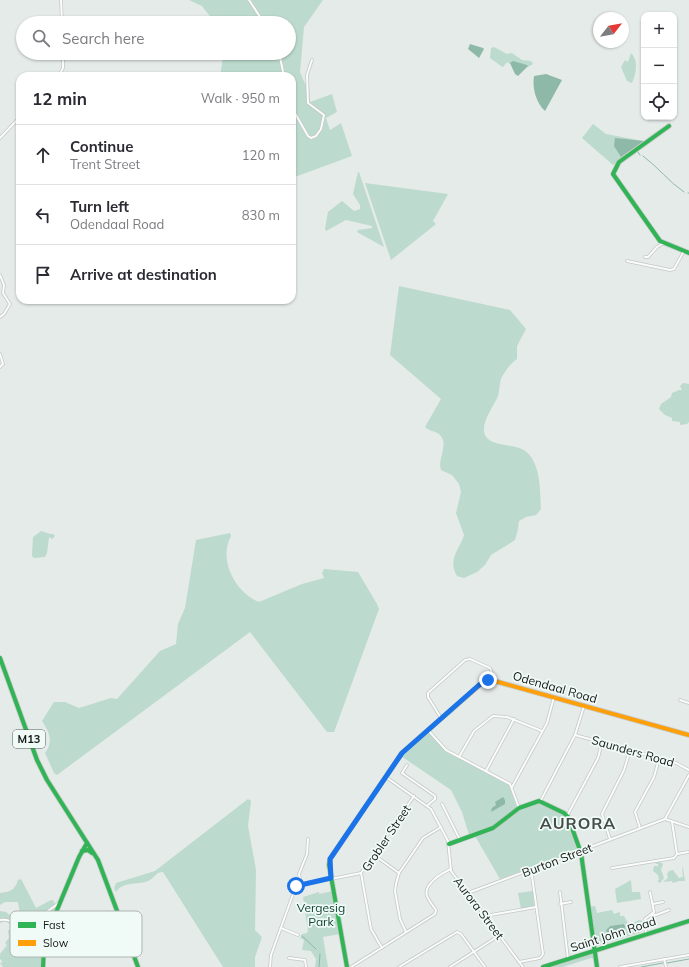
<!DOCTYPE html>
<html lang="en">
<head>
<meta charset="utf-8">
<style>
	:root { --surface:#fff; --page:#f2f2f3; --text:#2b2b33; --muted:#7c7c81; --line:#e1e1e2 }
	body { margin:0; font-family:Mulish,sans-serif; background:var(--page); color:var(--text) }
	.controls { position:absolute; right:12px; top:12px; display:grid; overflow:hidden; border-radius:8px; box-shadow:0 1px 3px #0004 }
	.controls button { width:36px; height:36px; display:grid; place-items:center; padding:0; border:0; border-bottom:1px solid var(--line); background:var(--surface); color:var(--text); font:20px sans-serif }
	.compass { position:absolute; left:593px; top:12px; width:36px; height:36px; border-radius:50%; background:var(--surface); box-shadow:0 1px 3px #0004; rotate:59deg }
	.stop { position:absolute; width:12px; height:12px; margin:-9px; border:3px solid #1a73e8; border-radius:50%; background:#fff }
	.stop.end { background:#1a73e8; border-color:#fff; box-shadow:0 1px 4px #0008 }
	.list { margin:0; padding:0; list-style:none }
	h2 { display:flex; justify-content:space-between; align-items:center; height:52px; margin:0; padding:0 16px; font-size:17px }
	h2 small { font-size:13px; font-weight:400; color:var(--muted) }
	.list li { display:grid; grid-template-columns:26px 1fr auto; gap:12px; align-items:center; box-sizing:border-box; height:60px; padding:0 16px; border-top:1px solid var(--line) }
	.list b { display:block; font-size:15px; white-space:nowrap }
	.list p { margin:0; font-size:13px; white-space:nowrap; color:var(--muted) }
	.list em { font-size:13px; font-style:normal; color:var(--muted) }
	.icon { flex:none; width:22px; height:22px; fill:none; stroke:currentColor; stroke-width:2; stroke-linecap:round; stroke-linejoin:round }
	.map { position:relative; flex:none; width:689px; height:967px; overflow:hidden }
	.search { position:absolute; background:var(--surface); box-shadow:0 1px 3px #0004; left:16px; top:16px; width:280px; height:44px; display:flex; align-items:center; gap:10px; box-sizing:border-box; padding:0 14px; border-radius:22px; color:var(--muted); font-size:15px }
	.panel { position:absolute; background:var(--surface); box-shadow:0 1px 3px #0004; left:16px; top:72px; width:280px; height:232px; border-radius:12px }
	.map>svg:first-child { display:block }
	.green { fill:#bcdace; fill-rule:evenodd }
	.water { fill:#8eb9a8 }
	.lines { fill:none; stroke-linecap:round; stroke-linejoin:round }
	.stream { stroke:#8eb9a8; stroke-width:1 }
	.street-casing { stroke:#c4c8c6; stroke-width:3.5 }
	.fast-casing { stroke:#c4c8c6; stroke-width:5.5 }
	.slow-casing { stroke:#c4c8c6; stroke-width:5.5 }
	.street { stroke:#fbfcfc; stroke-width:2 }
	.fast { stroke:#30b455; stroke-width:4 }
	.slow { stroke:#ff9f0a; stroke-width:4 }
	.route { stroke:#1a73e8; stroke-width:5 }
	.labels { text-anchor:middle; dominant-baseline:central; stroke-width:3.5; stroke-linejoin:round; paint-order:stroke }
	.shield { fill:#f0faf6; stroke:#575c5b; stroke-width:1 }
	.shield-label { font-size:11px; font-weight:bold; fill:#161918 }
	.street-label { font-size:12px; fill:#161918; stroke:#f0faf6 }
	.park-label { font-size:12px; fill:#0e4132; stroke:#f0faf6 }
	.district-label { font-size:16px; font-weight:bold; letter-spacing:1px; fill:#454d4a; stroke:#f0faf6 }
	.key { fill:#f0faf6; stroke:#afb6b3; stroke-width:1 }
	.key-label { font-size:11px; fill:#161918 }
</style>
</head>
<body>
<div class="map">
<svg width="689" height="967" viewBox="0 0 689 967">
	<rect width="100%" height="100%" fill="#e5ebe8"/>
	<g class="green">
		<path d="M189,0h134l-19,27 -4,45 5,12 4,2 1,16 22,-8 5,18 -11,6 4,12 11,-7 11,33 -60,22v-102h-72l3,-19 6,-4h60v-30h-74l-13,-17z"/>
		<path d="M494,47l13,7 5,-1 10,7 9,1 2,3 -7,4 2,-2 -18,-2 -3,-2 -4,5 -2,-1 -11,-8 1,-10z"/>
		<path d="M631,53c8,8 5,21 1,30l-5,-2 -6,-14 4,-7 3,2z"/>
		<path d="M593,124l13,10 42,8 -35,23 -31,-27zM614,144h27l-19,13z"/>
		<path d="M358,172h1l25,75 -27,-15 1,-2 14,-2v-2l-26,-6 -20,11 -1,-2 3,-17 14,-11 12,10 6,-2v-4l-7,-11z"/>
		<path d="M365,183l83,11 -15,27 3,3 -45,36z"/>
		<path d="M399,286l111,24 16,19 -9,17v13c-6,4 -10,10 -14,16 -4,6 -3,14 -5,21 -4,10 -21,31 -11,42 8,8 22,6 32,10 22,7 21,41 22,61l-5,6 -10,2 -7,4 -1,8 -3,11 -24,15 -6,10 -8,7 -13,6 -7,-2c-10,-17 3,-27 7,-41l-8,-22 5,-21 -2,-8 -7,-9 -11,-5c-4,-11 9,-27 -2,-36 -4,-3 -10,-3 -14,-7l16,-28 -51,-44z"/>
		<path d="M683,383l6,1v38l-2,2 -7,1v-3l-8,-1v-3l-7,-3 -6,-6 2,-5 10,-7 1,-4 7,-3h3l-2,-4z"/>
		<path d="M41,531l9,3h3l2,2 -3,3 -3,-2 -2,16 -2,4 -11,1 -2,-2 1,-19z"/>
		<path d="M230,533l1,3c-13,23 4,57 28,66l43,-18 22,-6 -2,-5 2,-4 34,3 19,32 2,5 -45,123h-7l-77,-100 -193,143 -3,-2 -9,-20c9,-12 4,-21 -3,-32l12,-19h11l14,6 32,-10 6,1 43,-48 16,-7 2,-20 7,-16 11,-68z"/>
		<path d="M426,733h3l16,18 64,34 8,23 -23,18 -25,9 -7,-23 -11,-22 -50,-34z"/>
		<path d="M248,799l3,2 -3,25 8,44 -1,60 7,7 -7,20v10h-32l-60,-95c-7,0 -8,5 -13,8 -10,6 -26,0 -34,12l-2,-4 2,-5 39,-12z"/>
		<path d="M540,802l25,13 12,35 -77,29 -25,-43 16,-6 29,-21z"/>
		<path d="M658,861l5,3 -2,6 3,8 -4,5 -3,-2 2,-1 -1,-5 -5,-4 1,-5h4v-2h-3z"/>
		<path d="M682,867l1,1 2,13h-6l-6,2 -1,-2 -9,1 5,-4 -1,-4 2,-3 4,-1 6,8 4,-1z"/>
		<path d="M21,879l15,29 15,-8 3,1 1,10 -10,25 -6,8 4,7 -1,16h-39l-3,-4 3,-1 -3,-3v-5l7,-9 -2,-2 4,-5 -1,-8 7,1 2,-3 -12,-7 -5,2v-12l6,1 7,6 12,-2 -5,-2 -2,-12h-13l-5,3v-12c10,-1 15,-3 18,-13z"/>
		<path d="M631,880l1,12h8l1,7 -24,4 -2,-14z"/>
		<path d="M333,891l7,43 -17,3 5,30h-13l1,-8 -5,-8 -9,-1 2,-10 -4,-2 2,-4 5,-1 1,-2 -5,-34 16,-5v2z"/>
		<path d="M533,891l1,15 -13,3 -3,-16z"/>
		<path d="M595,906l2,7 15,-3 2,4 6,-2v4h4l5,9 10,-5 4,1 -1,11 -45,14 -1,-1 -6,-38zM625,924l-1,3 -8,10 -9,-2 -1,-5 4,-4z"/>
		<path d="M591,953l3,2 1,12 -2,-8 -2,-1 -28,9h-16z"/>
	</g>
	<g class="water">
		<path d="M470,44l13,4 1,1 -5,9 -11,-9z"/>
		<path d="M513,61l14,4 1,1 -10,10 -3,-2 -5,-11z"/>
		<path d="M546,74l16,6 -17,31c-9,-8 -13,-23 -11,-35z"/>
		<path d="M615,138l29,3 -23,16 -7,-11z"/>
		<path d="M503,797l2,3v4l-14,8 1,-4 4,-3 -1,-3z"/>
		<path d="M624,924l1,2 -1,10 -12,3 -5,-4 -1,-5 4,-4z"/>
	</g>
	<g class="lines">
		<g class="stream">
			<path d="M638,152l2,3"/>
			<path d="M643,156c15,11 26,26 41,36"/>
			<path d="M688,193h1"/>
			<path d="M302,936l14,13"/>
			<path d="M667,963l22,-4"/>
			<path d="M319,967l1,-13"/>
			<path d="M641,967l22,-4"/>
		</g>
		<defs>
			<g id="street">
				<path d="M61,0l1,23"/>
				<path d="M249,0l15,23"/>
				<path d="M279,53l5,23"/>
				<path d="M59,76l4,-8v-15"/>
				<path d="M292,108l16,28 3,2 5,-2 5,-7 3,-14 -16,-12 -1,-28 5,-15"/>
				<path d="M0,138l20,-21"/>
				<path d="M645,257h3l9,-10 7,-4"/>
				<path d="M627,261l43,9 4,-1 10,-18"/>
				<path d="M0,275l4,10 -1,8 7,11 -6,10 -4,3"/>
				<path d="M0,354l3,10 -3,3"/>
				<path d="M680,700l9,3"/>
				<path d="M441,718l-13,-21v-4l37,-33 5,-1 20,9 2,5 -3,7"/>
				<path d="M428,730l18,20 64,34 9,24"/>
				<path d="M575,735l101,28 13,7"/>
				<path d="M459,757l15,-26 19,-15 14,1 35,14"/>
				<path d="M407,765l-5,8 33,23v3l-7,6"/>
				<path d="M486,771l28,-52"/>
				<path d="M386,777l45,32 17,32 3,30 72,96"/>
				<path d="M512,787l35,-64 7,-26"/>
				<path d="M541,800l34,-65 9,-29"/>
				<path d="M442,804l18,36"/>
				<path d="M567,816l31,-58 4,-16"/>
				<path d="M665,819l24,8"/>
				<path d="M640,828l-5,-16 19,-35 5,-18"/>
				<path d="M610,839l-8,-25 22,-44 6,-20"/>
				<path d="M677,854l11,-2"/>
				<path d="M374,855l25,18"/>
				<path d="M612,868l62,-10 3,-4 -5,-32"/>
				<path d="M301,884l-2,-10 8,-20 1,-15"/>
				<path d="M560,892l8,67"/>
				<path d="M468,893l197,-74 24,-44"/>
				<path d="M560,904l11,-2"/>
				<path d="M653,904l10,-2"/>
				<path d="M653,914l3,1 13,-5"/>
				<path d="M485,916l51,-9"/>
				<path d="M0,920c19,-3 30,20 44,29"/>
				<path d="M20,927l20,-10 20,-15"/>
				<path d="M281,928l17,7"/>
				<path d="M406,932l-6,-13 -5,-28 1,-7 3,-11 24,-35 18,-11"/>
				<path d="M646,935l-1,-16 9,-7 -4,-20"/>
				<path d="M382,948l-11,-19 -10,-56 53,-77"/>
				<path d="M289,958l16,2 1,7"/>
				<path d="M664,959l2,8"/>
				<path d="M519,962l21,-4 3,-4 -12,-85"/>
				<path d="M270,967l1,-12 25,-69 65,-13"/>
				<path d="M351,967l84,-53 1,-4c-3,-4 -7,-9 -9,-14 -4,-12 15,-23 24,-27"/>
				<path d="M399,967l58,-35 4,2 24,33"/>
				<path d="M450,967l50,-32"/>
				<path d="M620,967l69,-12"/>
			</g>
			<g id="fast">
				<path d="M669,126l-50,36 -6,12 47,67 29,12"/>
				<path d="M0,658l37,102 10,20 51,80 40,107"/>
				<path d="M449,844l44,-16 26,-20 20,-7 25,12 4,4 13,36 16,114"/>
				<path d="M82,851l6,-1 4,3"/>
				<path d="M43,967l1,-21 3,-12 32,-77 8,-14"/>
				<path d="M347,967l-18,-102 1,-6 72,-106 49,-43"/>
				<path d="M543,967l146,-46"/>
			</g>
			<path id="slow" d="M451,710l31,-27 9,-3 198,55"/>
		</defs>
		<use href="#street" class="street-casing"/>
		<use href="#fast" class="fast-casing"/>
		<use href="#slow" class="slow-casing"/>
		<use href="#street" class="street"/>
		<use href="#fast" class="fast"/>
		<use href="#slow" class="slow"/>
	</g>
	<g class="lines">
		<path class="route" d="M296,886l35,-8 -1,-19 72,-106 77,-68 9,-5"/>
	</g>
	<g class="labels">
		<rect class="shield" x="13" y="730" width="32" height="18" rx="3"/>
		<g class="shield-label">
			<text x="29" y="739">M13</text>
		</g>
		<g class="street-label">
			<text transform="translate(555 687) rotate(16)">Odendaal Road</text>
			<text transform="translate(633 751) rotate(16)">Saunders Road</text>
			<text transform="translate(386 838) rotate(-56)">Grobler Street</text>
			<text transform="translate(557 860) rotate(-21)">Burton Street</text>
			<text transform="translate(479 908) rotate(53)">Aurora Street</text>
			<text transform="translate(613 934) rotate(-18)">Saint John Road</text>
		</g>
		<g class="park-label">
			<text x="321" y="907">Vergesig<tspan x="321" dy="14">Park</tspan></text>
		</g>
		<g class="district-label">
			<text x="578" y="823">AURORA</text>
		</g>
	</g>
	<rect x="10" y="911" width="132" height="46" rx="6" class="key"/>
	<rect x="18" y="922" width="18" height="6" fill="#30b455"/>
	<rect x="18" y="940" width="18" height="6" fill="#ff9f0a"/>
	<g class="key-label">
		<text x="43" y="929">Fast</text>
		<text x="43" y="947">Slow</text>
	</g>
</svg>
<div class="controls">
<button>+</button>
<button>−</button>
<button><svg class="icon" aria-label="locate" viewBox="0 0 24 24"><circle cx="12" cy="12" r="6"/><path d="M12 2v4M12 18v4M2 12h4M18 12h4"/></svg></button>
</div>
<svg class="compass" viewBox="-18 -18 36 36"><path d="M0-13l5 13h-10z" fill="#e53935"/><path d="M0 13l5-13h-10z" fill="#7c7c81"/></svg>
<div class="stop" style="left:296px;top:886px"></div>
<div class="stop end" style="left:488px;top:680px"></div>
<div class="search"><svg class="icon" aria-label="search" viewBox="0 0 24 24"><circle cx="10" cy="10" r="6"/><path d="M15 15l6 6"/></svg>Search here</div>
<section class="panel">
<h2>12 min<small>Walk · 950 m</small></h2>
<ul class="list">
<li><svg class="icon" aria-label="ahead" viewBox="0 0 24 24"><path d="M12 20V5M6 11l6-6 6 6"/></svg><div><b>Continue</b><p>Trent Street</p></div><em>120 m</em></li>
<li><svg class="icon" aria-label="left" viewBox="0 0 24 24"><path d="M17 20v-9H6M10 6l-5 5 5 5"/></svg><div><b>Turn left</b><p>Odendaal Road</p></div><em>830 m</em></li>
<li><svg class="icon" aria-label="arrive" viewBox="0 0 24 24"><path d="M6 21V4h12l-3 4 3 4H6"/></svg><div><b>Arrive at destination</b></div></li>
</ul>
</section>
</div>
</body>
</html>
